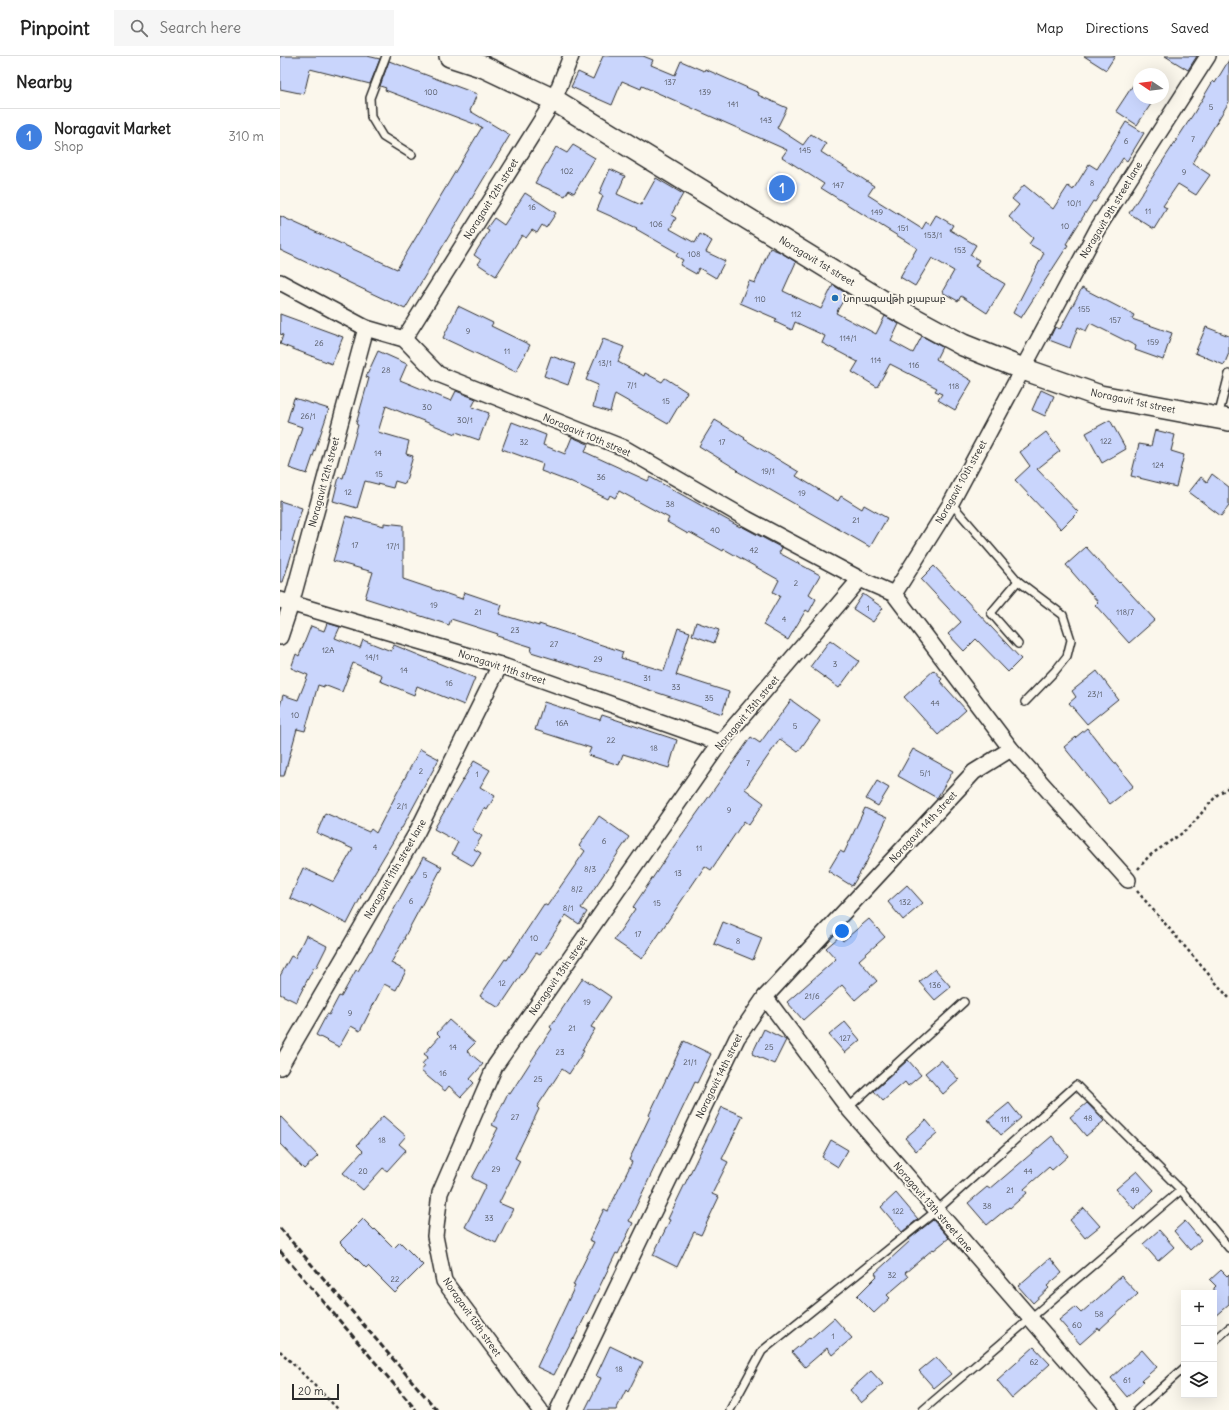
<!DOCTYPE html>
<html lang="en">
<head>
<meta charset="utf-8">
<style>
	:root { --surface:#fff; --page:#f6f6f6; --text:#222; --muted:#767676; --line:#e0e0e0; --accent:#1a73e8 }
	body { margin:0; font-family:Delius,"Noto Sans Armenian",sans-serif; background:var(--page); color:var(--text) }
	.controls { position:absolute; right:12px; bottom:12px; display:grid; overflow:hidden; border-radius:0px; box-shadow:0 4px 16px #0002 }
	.controls button { width:36px; height:36px; display:grid; place-items:center; padding:0; border:0; border-bottom:1px solid var(--line); background:var(--surface); color:var(--text); font:20px sans-serif }
	.compass { position:absolute; left:853px; top:12px; width:36px; height:36px; border-radius:50%; background:var(--surface); box-shadow:0 4px 16px #0002; rotate:283deg }
	.scale { position:absolute; left:12px; bottom:10px; width:47px; box-sizing:border-box; padding-left:4px; border:2px solid #2b2b2b; border-top:0; font-size:11px; line-height:14px; white-space:nowrap; color:#2b2b2b; -webkit-text-stroke:3px #fbf7ec; paint-order:stroke }
	.you { position:absolute; left:562px; top:875px; width:14px; height:14px; margin:-10px; border:3px solid #fff; border-radius:50%; background:#1a73e8; box-shadow:0 0 0 6px #1a73e833 }
	.badge { display:grid; place-items:center; width:26px; height:26px; border-radius:50%; background:var(--accent); color:#fff; font-size:13px; font-weight:700 }
	.pin { position:absolute; translate:-50% -50%; border:2px solid #fff; box-shadow:0 1px 4px #0006 }
	.list { margin:0; padding:0; list-style:none }
	h2 { display:flex; justify-content:space-between; align-items:center; height:52px; margin:0; padding:0 16px; font-size:17px }
	h2 small { font-size:13px; font-weight:400; color:var(--muted) }
	.list li { display:grid; grid-template-columns:26px 1fr auto; gap:12px; align-items:center; box-sizing:border-box; height:56px; padding:0 16px; border-top:1px solid var(--line) }
	.list b { display:block; font-size:15px; white-space:nowrap }
	.list p { margin:0; font-size:13px; white-space:nowrap; color:var(--muted) }
	.list em { font-size:13px; font-style:normal; color:var(--muted) }
	.icon { flex:none; width:22px; height:22px; fill:none; stroke:currentColor; stroke-width:2; stroke-linecap:round; stroke-linejoin:round }
	.map { position:relative; flex:none; width:949px; height:1354px; overflow:hidden }
	header { display:flex; align-items:center; gap:24px; box-sizing:border-box; height:56px; padding:0 20px; background:var(--surface); border-bottom:1px solid var(--line) }
	header strong { font-size:19px }
	nav { display:flex; gap:22px; margin-inline-start:auto; font-size:14px }
	.search { width:280px; height:36px; background:var(--page); display:flex; align-items:center; gap:10px; box-sizing:border-box; padding:0 14px; border-radius:0px; color:var(--muted); font-size:15px }
	main { display:flex }
	aside { flex:1; background:var(--surface) }
	.map>svg:first-child { display:block }
	.built { fill:#ecedf1 }
	.building { fill:#c9d5fc; stroke:#2b2b2b }
	.lines { fill:none; stroke-linecap:round; stroke-linejoin:round }
	.lane-casing { stroke:#2b2b2b; stroke-width:10 }
	.street-casing { stroke:#2b2b2b; stroke-width:18 }
	.secondary-casing { stroke:#2b2b2b; stroke-width:24 }
	.path { stroke:#2b2b2b; stroke-width:2.5; stroke-dasharray:3 3; stroke-linecap:butt }
	.lane { stroke:#fbf7ec; stroke-width:7 }
	.street { stroke:#fbf7ec; stroke-width:15 }
	.secondary { stroke:#fbf7ec; stroke-width:21 }
	.rail { stroke:#2b2b2b; stroke-width:3; stroke-dasharray:6 3; stroke-linecap:butt }
	.poi-dot { fill:#1f6fb2; stroke:#fbf7ec; stroke-width:1.5 }
	.labels { text-anchor:middle; dominant-baseline:central; stroke-width:4; stroke-linejoin:round; paint-order:stroke }
	.number-label { font-size:8px; fill:#52565f }
	.street-label { font-size:10px; fill:#2b2b2b; stroke:#fbf7ec }
	.poi-label { font-size:10px; fill:#2b2b2b; stroke:#fbf7ec; text-anchor:start }
</style>
</head>
<body>
<header>
<strong>Pinpoint</strong>
<div class="search"><svg class="icon" aria-label="search" viewBox="0 0 24 24"><circle cx="10" cy="10" r="6"/><path d="M15 15l6 6"/></svg>Search here</div>
<nav><a>Map</a><a>Directions</a><a>Saved</a></nav>
</header>
<main>
<aside>
<h2>Nearby<small></small></h2>
<ul class="list">
<li><span class="badge" style="background:#3f7fe0">1</span><div><b>Noragavit Market</b><p>Shop</p></div><em>310 m</em></li>
</ul>
</aside>
<div class="map">
<svg width="949" height="1354" viewBox="0 0 949 1354">
	<rect width="100%" height="100%" fill="#fbf7ec"/>
	<filter id="ink" filterUnits="userSpaceOnUse"><feTurbulence type="fractalNoise" baseFrequency=".025" numOctaves="2"/><feDisplacementMap in="SourceGraphic" scale="8" xChannelSelector="R" yChannelSelector="G"/><feConvolveMatrix kernelMatrix="1 2 1 2 8 2 1 2 1" color-interpolation-filters="sRGB"/></filter>
	<g filter="url(#ink)">
		<path class="built" d="M498,113l23,15 -14,22 -23,-15z"/>
		<g class="building">
			<path d="M0,0h87l13,3 -10,25 -60,-15 -6,25 -24,-5z"/>
			<path d="M323,0h40l10,4 -2,5 24,10 6,-14 23,10 1,-2 54,24 -1,2 29,13 -10,20 26,17 8,-11 15,10 -5,8 53,34 -6,9 54,34 4,-7 4,3 6,-10 17,10 -3,5 26,15 -6,10 9,5 -4,6 30,18 -18,29 -26,-17 -3,5 -16,-9 12,-21 -22,-13 -17,28 -15,-9 17,-29 -96,-60 3,-4 -42,-27 5,-7 -145,-64 -1,3 -19,-8 -10,24 -41,-18 7,-15 15,7z"/>
			<path d="M804,0h31l-9,14z"/>
			<path d="M885,0h32l-9,14z"/>
			<path d="M949,4v42l-37,61 18,12 -14,20 -18,-11 -15,22 4,2 -13,21 -25,-16 65,-100 19,-32 2,2z"/>
			<path d="M109,5l88,33 -7,17 40,24 -105,174 -125,-59v-34l117,53 85,-142 -97,-37 1,-2 -6,-2z"/>
			<path d="M859,20v22h16l-18,27 -21,-14z"/>
			<path d="M846,66l18,11 -17,28 -4,-3 -28,44 -2,-1 -27,43 2,1 -47,73 -8,-5 31,-60 -15,-9 4,-6 -24,-21 10,-12 -7,-6 12,-14 29,24 15,-23 5,4 16,-26 8,5z"/>
			<path d="M293,89l22,13 -21,35 -5,-3 -4,6 -30,-13 21,-36 11,6z"/>
			<path d="M330,113l15,7 -8,18 24,11 15,-27 27,16 -12,21 5,3 -6,11 25,14 5,-9 12,7 -6,11 19,9 -9,17 -17,-10 -3,6 -16,-9 3,-5 -7,-4 2,-3 -42,-24 1,-1 -40,-18 6,-14 -4,-2z"/>
			<path d="M245,137l31,20 -10,15 -4,-3 -5,8 -5,-3 -6,8 -4,-3 -26,41 -18,-12 3,-4 -7,-5 15,-24 -3,-2 8,-11 10,7z"/>
			<path d="M490,192l10,4 16,10 -13,29 38,18 12,-24 14,9 -11,19 40,21 9,-18 14,8 -8,17 22,12 9,-17 20,11 -6,12 36,22 -17,29 -17,-10 4,-6 -7,-3 2,-3 -47,-24 -13,23 -25,-15 6,-10 -36,-19 3,-7 -30,-14 -3,8 -17,-8 2,-3 -37,-16 9,-22 6,2z"/>
			<path d="M802,232l52,27 -2,4 40,14 -9,27 -28,-10 1,-4 -46,-23 -4,8 -8,-4 -8,21 -21,-8 6,-13 5,2z"/>
			<path d="M178,250l35,17 -2,3 39,19 -14,27 -73,-34z"/>
			<path d="M0,258l63,23 -11,27 -52,-20 3,-9 -3,-1z"/>
			<path d="M926,271l23,9v17l-5,12 -29,-12z"/>
			<path d="M323,283l21,8 -6,15 26,14 1,-3 17,9 3,-4 22,14 -19,32 -53,-30 -5,18 -17,-5 5,-22 -12,-5z"/>
			<path d="M98,295l29,13 -7,16 51,21 5,-10 20,8 -4,8 17,6 -10,27 -23,-8v2l-70,-28 -8,26 31,9 -3,13 7,2 -8,28 -10,-3 -2,7 -28,-7 -8,27 -24,-7 6,-24 4,1 15,-53 -2,-1 13,-46 -3,-1z"/>
			<path d="M271,300l24,8 -7,21 -24,-9z"/>
			<path d="M761,334l13,6 -9,20 -13,-6z"/>
			<path d="M14,342l35,11 -22,65 -18,-6 13,-41 -15,-5z"/>
			<path d="M435,364l30,18 -1,1 55,33 -3,4 42,25 3,-5 21,13 2,-4 23,13 -17,29 -133,-76 1,-1 -39,-24z"/>
			<path d="M830,364l16,29 -24,14 -16,-30z"/>
			<path d="M232,366l34,13 -3,10 22,9 7,-17 16,7 -3,8 63,29 2,-4 90,50 1,-1 41,22 -3,5 41,22 -11,19 7,5 -7,13 -3,-2 -18,30 -25,-15 17,-29 -7,-4 6,-12 -55,-31 -1,2 -34,-19 -1,2 -21,-12 2,-4 -50,-27 -4,7 -5,-3 -2,4 -38,-18v1l-29,-11 2,-7 -41,-15z"/>
			<path d="M875,374l20,5 -4,16 13,4 -8,32 -45,-11 8,-32 12,2z"/>
			<path d="M766,376l14,19 -23,18 41,43 -17,17 -46,-49 15,-14 -10,-14z"/>
			<path d="M932,418l17,13v19l-8,10 -32,-24 12,-15 6,5z"/>
			<path d="M0,445l22,7 -10,33 3,2 -12,39h-3z"/>
			<path d="M66,460l38,10v-3l19,2v54l59,20 2,-7 38,13 -3,9 40,12v-2l84,28 -2,6 43,13 14,-43 12,4 -14,43 53,17 -7,22 -91,-30v-1l-100,-31 1,-5 -35,-11 1,-2 -47,-15 -2,6 -84,-27 8,-26 -40,-11z"/>
			<path d="M806,491l33,36 1,-1 35,38 -26,23 -34,-38 3,-3 -32,-37z"/>
			<path d="M654,510l87,93 -13,13 -32,-33 -12,12 -16,-17 13,-12 -40,-43z"/>
			<path d="M583,538l20,14 -10,14 -20,-13z"/>
			<path d="M416,566l23,8 -5,13 -22,-8z"/>
			<path d="M47,567l13,4 -5,11 25,10 3,-8 28,11 3,-6 81,33 -11,27 -47,-19 -3,9 -34,-14 2,-6 -29,-12 -11,29 -18,-7v2l-6,-2 -13,46 -8,-2 -13,47h-4v-70l3,-11 15,5 10,-25 -17,-7 5,-14 3,2 12,-30 13,5z"/>
			<path d="M550,584l29,21 -20,27 -29,-21z"/>
			<path d="M654,614l8,9 -2,2 26,29 -28,25 -34,-38z"/>
			<path d="M817,615l21,28 -31,25 -18,-21 7,-6 -4,-6z"/>
			<path d="M511,644l29,21 -22,31 -18,-13 -35,50 19,14 -15,22 -5,-4 -33,49 -6,-4 -63,93 -28,-19 21,-31 -2,-2 41,-61 77,-109 9,6z"/>
			<path d="M264,646l56,18 2,-5 75,25 -8,28 -46,-14 -4,11 -31,-10 3,-7 -56,-18z"/>
			<path d="M807,672l46,58 -23,18 -46,-57z"/>
			<path d="M140,693l19,10 -37,69h-1l-41,69h1l-14,27 -36,-19 -1,2 -20,-9 13,-30 31,14 19,-33 -36,-16 8,-20 44,19 2,-3 5,4z"/>
			<path d="M633,693l40,22 -16,27 -39,-22z"/>
			<path d="M194,705l16,9 -10,17 15,9 -8,14 -3,-2 -12,22 10,6 -8,13 7,4 -8,13 -21,-12 6,-12 -24,-13z"/>
			<path d="M597,725l12,7 -11,18 -12,-7z"/>
			<path d="M585,752l22,10 -21,45 -14,23 -24,-15 12,-20 4,2z"/>
			<path d="M319,760l30,21 -48,71 6,4 -8,12 -13,-9 -26,40 -4,-2 -37,55 -19,-12 25,-37 2,1 37,-56 3,2 38,-55 -6,-5z"/>
			<path d="M143,801l19,10 -38,71h1l-14,25 15,8 -10,19 -12,-6 -24,47 -9,-5 -12,21 -23,-12 11,-21 2,1 10,-19 2,1 15,-27 2,1 12,-20h1z"/>
			<path d="M627,829l16,18 -20,17 -15,-18z"/>
			<path d="M589,863l16,18 -26,23 18,21 -22,19 -13,-15 -39,35 -16,-18 49,-43 -10,-11 13,-11 4,4z"/>
			<path d="M443,866l39,16 -9,22 -39,-16z"/>
			<path d="M26,879l21,11 -11,22 -2,-1 -18,35 -16,-8v-18l11,-20 4,2z"/>
			<path d="M655,913l16,18 -16,13 -16,-18z"/>
			<path d="M303,922l28,19 -20,30 4,2 -13,21 2,1 -15,23 -7,-5 -25,38 2,2 -24,49 5,3 -21,42 14,6 -17,34 -31,-16 21,-42 -14,-7 26,-50 -6,-3 16,-32 2,1 27,-42h-1l16,-23 -2,-2z"/>
			<path d="M169,964l26,23 -8,8 16,13 -13,15 4,4 -13,14 -12,-11 -4,5 -24,-20 4,-5 -3,-2 6,-7 -4,-3 16,-18 -3,-3z"/>
			<path d="M565,966l15,18 -15,13 -16,-18z"/>
			<path d="M484,973l22,11 -12,24 -22,-10z"/>
			<path d="M404,985l27,13 -14,29 -2,-1 -66,139 4,2 -15,31 -2,-1 -42,86 -1,-1 -19,37 -17,-8 38,-81 -2,-1 21,-43 -5,-2 15,-31 4,2 24,-49 -3,-2 21,-44 -1,-1z"/>
			<path d="M628,1004l13,15 -13,11 -3,-4 -22,19 -9,-10z"/>
			<path d="M661,1004l18,20 -16,14 -18,-21z"/>
			<path d="M729,1047l12,15 -20,17 -13,-15z"/>
			<path d="M807,1047l17,18 -18,15 -16,-19z"/>
			<path d="M442,1051l21,9 -21,43 6,3 -16,32 7,3 -18,38 -7,-3 -17,35 -24,-12 17,-35 -2,-1z"/>
			<path d="M0,1060l38,40 -14,13 -24,-25z"/>
			<path d="M103,1060l23,20 -7,8 7,6 -19,21 -4,-3 -20,22 -20,-17 20,-22 -6,-6z"/>
			<path d="M646,1064l11,13 -21,18 -11,-13z"/>
			<path d="M772,1080l16,20 -16,14 -3,-3 -25,22 3,4 -17,15 -1,-1 -22,18 -19,-22 19,-16 3,2z"/>
			<path d="M551,1084l17,10 -10,17 -16,-10z"/>
			<path d="M857,1115l17,19 -20,19 -18,-20z"/>
			<path d="M616,1137l22,26 -16,13 -21,-25z"/>
			<path d="M804,1152l16,18 -15,12 -15,-18z"/>
			<path d="M83,1163l11,11 1,-1 19,19 6,-6 23,23 -28,28 -27,-27 -2,2 -26,-26z"/>
			<path d="M653,1164l16,18 -15,12 -1,-1 -28,24 3,4 -21,18 3,3 -16,15 -17,-17 20,-20 -2,-3 35,-32 -1,-2z"/>
			<path d="M905,1165l16,19 -11,10 -16,-19z"/>
			<path d="M879,1174l15,17 -16,14 -15,-17z"/>
			<path d="M770,1202l12,15 -15,13 2,2 -16,15 -15,-17z"/>
			<path d="M941,1214l6,6 2,-2v30l-15,13v-29l2,-2 -6,-6z"/>
			<path d="M841,1220l17,18 -39,36 -1,-2 -18,16 -21,-24 16,-13 6,6 30,-26 -1,-1z"/>
			<path d="M554,1262l18,20 -20,17 -5,-7 -22,19 -13,-15 17,-14 1,1z"/>
			<path d="M330,1290l33,16 -15,30 -2,-2 -10,20h-31l16,-32 -5,-2z"/>
			<path d="M754,1291l16,17 -38,34 -15,-18z"/>
			<path d="M862,1294l15,17 -15,13 2,2 -17,15 -16,-19z"/>
			<path d="M656,1301l15,17 -17,14 -15,-17z"/>
			<path d="M591,1315l12,13 -22,19 -11,-13z"/>
		</g>
		<g class="lines">
			<defs>
				<g id="lane">
					<path d="M106,0l-16,42 1,19 12,20 29,18"/>
					<path d="M938,361l11,-43"/>
					<path d="M671,447l67,78 45,34 8,25 -4,16 -12,15 -30,31"/>
					<path d="M738,588l-27,-31 27,-32"/>
					<path d="M568,1052l116,-106"/>
					<path d="M934,1285l15,-13"/>
					<path d="M450,1354l32,-59 174,-140 140,-126 105,105 48,58"/>
					<path d="M643,1354l258,-220"/>
					<path d="M857,1354l47,-42"/>
				</g>
				<g id="street">
					<path d="M0,226l86,46 38,11 34,35 186,74 123,71 113,60 34,15 117,155 117,131"/>
					<path d="M124,283l150,-239 17,-44"/>
					<path d="M614,538l57,-91 147,-275 110,-172"/>
					<path d="M0,544l220,65 220,78"/>
					<path d="M0,581l11,-33 75,-276"/>
					<path d="M485,941l83,111 262,302"/>
					<path d="M0,1011l137,-235 83,-167"/>
					<path d="M260,1354l-96,-129 -9,-45 5,-43 55,-127 225,-323 140,-164"/>
					<path d="M278,1354l179,-372 28,-41 209,-225 37,-23"/>
				</g>
				<path id="secondary" d="M170,0l34,11 70,33 333,204 76,41 60,24 77,27 129,24"/>
			</defs>
			<use href="#lane" class="lane-casing"/>
			<use href="#street" class="street-casing"/>
			<use href="#secondary" class="secondary-casing"/>
			<g class="path">
				<path d="M858,813l11,-13 39,-27 29,-34 12,-8"/>
				<path d="M857,835l92,107"/>
				<path d="M0,1295l59,59"/>
			</g>
			<use href="#lane" class="lane"/>
			<use href="#street" class="street"/>
			<use href="#secondary" class="secondary"/>
			<g class="rail">
				<path d="M0,1172l157,182"/>
				<path d="M0,1195l136,159"/>
			</g>
		</g>
	</g>
	<circle class="poi-dot" cx="555" cy="242" r="4"/>
	<g class="labels">
		<g class="number-label">
			<text x="390" y="26">137</text>
			<text x="151" y="36">100</text>
			<text x="425" y="36">139</text>
			<text x="453" y="48">141</text>
			<text x="931" y="51">5</text>
			<text x="486" y="64">143</text>
			<text x="913" y="83">7</text>
			<text x="846" y="85">6</text>
			<text x="525" y="94">145</text>
			<text x="287" y="115">102</text>
			<text x="904" y="116">9</text>
			<text x="812" y="127">8</text>
			<text x="558" y="129">147</text>
			<text x="794" y="147">10/1</text>
			<text x="252" y="151">16</text>
			<text x="868" y="155">11</text>
			<text x="597" y="156">149</text>
			<text x="376" y="168">106</text>
			<text x="785" y="170">10</text>
			<text x="623" y="172">151</text>
			<text x="653" y="179">153/1</text>
			<text x="680" y="194">153</text>
			<text x="414" y="198">108</text>
			<text x="480" y="243">110</text>
			<text x="804" y="253">155</text>
			<text x="516" y="258">112</text>
			<text x="835" y="264">157</text>
			<text x="188" y="275">9</text>
			<text x="568" y="282">114/1</text>
			<text x="873" y="286">159</text>
			<text x="39" y="287">26</text>
			<text x="227" y="295">11</text>
			<text x="596" y="304">114</text>
			<text x="325" y="307">13/1</text>
			<text x="634" y="309">116</text>
			<text x="106" y="314">28</text>
			<text x="352" y="329">7/1</text>
			<text x="674" y="330">118</text>
			<text x="386" y="345">15</text>
			<text x="147" y="351">30</text>
			<text x="28" y="360">26/1</text>
			<text x="185" y="364">30/1</text>
			<text x="826" y="385">122</text>
			<text x="244" y="386">32</text>
			<text x="442" y="386">17</text>
			<text x="98" y="397">14</text>
			<text x="878" y="409">124</text>
			<text x="488" y="415">19/1</text>
			<text x="99" y="418">15</text>
			<text x="321" y="421">36</text>
			<text x="68" y="436">12</text>
			<text x="522" y="437">19</text>
			<text x="390" y="448">38</text>
			<text x="576" y="464">21</text>
			<text x="435" y="474">40</text>
			<text x="75" y="489">17</text>
			<text x="113" y="490">17/1</text>
			<text x="474" y="494">42</text>
			<text x="516" y="527">2</text>
			<text x="154" y="549">19</text>
			<text x="588" y="552">1</text>
			<text x="198" y="556">21</text>
			<text x="845" y="556">118/7</text>
			<text x="504" y="563">4</text>
			<text x="235" y="574">23</text>
			<text x="274" y="588">27</text>
			<text x="48" y="594">12A</text>
			<text x="92" y="601">14/1</text>
			<text x="318" y="603">29</text>
			<text x="555" y="608">3</text>
			<text x="124" y="614">14</text>
			<text x="367" y="622">31</text>
			<text x="169" y="627">16</text>
			<text x="396" y="631">33</text>
			<text x="815" y="638">23/1</text>
			<text x="429" y="642">35</text>
			<text x="655" y="647">44</text>
			<text x="15" y="659">10</text>
			<text x="282" y="667">16A</text>
			<text x="515" y="670">5</text>
			<text x="331" y="684">22</text>
			<text x="374" y="692">18</text>
			<text x="468" y="707">7</text>
			<text x="141" y="715">2</text>
			<text x="645" y="717">5/1</text>
			<text x="197" y="718">1</text>
			<text x="122" y="750">2/1</text>
			<text x="449" y="754">9</text>
			<text x="324" y="785">6</text>
			<text x="95" y="791">4</text>
			<text x="419" y="792">11</text>
			<text x="310" y="813">8/3</text>
			<text x="398" y="817">13</text>
			<text x="145" y="819">5</text>
			<text x="297" y="833">8/2</text>
			<text x="131" y="845">6</text>
			<text x="625" y="846">132</text>
			<text x="377" y="847">15</text>
			<text x="288" y="852">8/1</text>
			<text x="358" y="878">17</text>
			<text x="254" y="882">10</text>
			<text x="458" y="885">8</text>
			<text x="222" y="927">12</text>
			<text x="655" y="929">136</text>
			<text x="532" y="940">21/6</text>
			<text x="307" y="946">19</text>
			<text x="70" y="957">9</text>
			<text x="292" y="972">21</text>
			<text x="565" y="982">127</text>
			<text x="173" y="991">14</text>
			<text x="489" y="991">25</text>
			<text x="280" y="996">23</text>
			<text x="410" y="1006">21/1</text>
			<text x="163" y="1017">16</text>
			<text x="258" y="1023">25</text>
			<text x="235" y="1061">27</text>
			<text x="808" y="1062">48</text>
			<text x="725" y="1063">111</text>
			<text x="102" y="1084">18</text>
			<text x="216" y="1113">29</text>
			<text x="83" y="1115">20</text>
			<text x="748" y="1115">44</text>
			<text x="730" y="1134">21</text>
			<text x="855" y="1134">49</text>
			<text x="707" y="1150">38</text>
			<text x="618" y="1155">122</text>
			<text x="209" y="1162">33</text>
			<text x="612" y="1219">32</text>
			<text x="115" y="1223">22</text>
			<text x="819" y="1258">58</text>
			<text x="797" y="1269">60</text>
			<text x="553" y="1280">1</text>
			<text x="754" y="1306">62</text>
			<text x="339" y="1313">18</text>
			<text x="847" y="1324">61</text>
		</g>
		<g class="street-label">
			<text transform="translate(211 143) rotate(-58)">Noragavit 12th street</text>
			<text transform="translate(831 154) rotate(-59)">Noragavit 9th street lane</text>
			<text transform="translate(537 205) rotate(31)">Noragavit 1st street</text>
			<text transform="translate(853 345) rotate(12)">Noragavit 1st street</text>
			<text transform="translate(307 379) rotate(23)">Noragavit 10th street</text>
			<text transform="translate(44 426) rotate(-75)">Noragavit 12th street</text>
			<text transform="translate(681 426) rotate(-61)">Noragavit 10th street</text>
			<text transform="translate(222 611) rotate(18)">Noragavit 11th street</text>
			<text transform="translate(467 657) rotate(-50)">Noragavit 13th street</text>
			<text transform="translate(643 771) rotate(-47)">Noragavit 14th street</text>
			<text transform="translate(115 813) rotate(-60)">Noragavit 11th street lane</text>
			<text transform="translate(278 920) rotate(-55)">Noragavit 13th street</text>
			<text transform="translate(439 1020) rotate(-64)">Noragavit 14th street</text>
			<text transform="translate(653 1151) rotate(49)">Noragavit 13th street lane</text>
			<text transform="translate(192 1261) rotate(55)">Noragavit 13th street</text>
		</g>
		<g class="poi-label">
			<text x="563" y="242">Նորագավթի քյաբաբ</text>
		</g>
	</g>
</svg>
<div class="controls">
<button>+</button>
<button>−</button>
<button><svg class="icon" aria-label="layers" viewBox="0 0 24 24"><path d="M12 4l9 5-9 5-9-5zM3 14l9 5 9-5"/></svg></button>
</div>
<svg class="compass" viewBox="-18 -18 36 36"><path d="M0-13l5 13h-10z" fill="#e53935"/><path d="M0 13l5-13h-10z" fill="#767676"/></svg>
<div class="scale">20 m</div>
<div class="you"></div>
<div class="pin badge" style="left:502px;top:132px;background:#3f7fe0">1</div>
</div>
</main>
</body>
</html>
